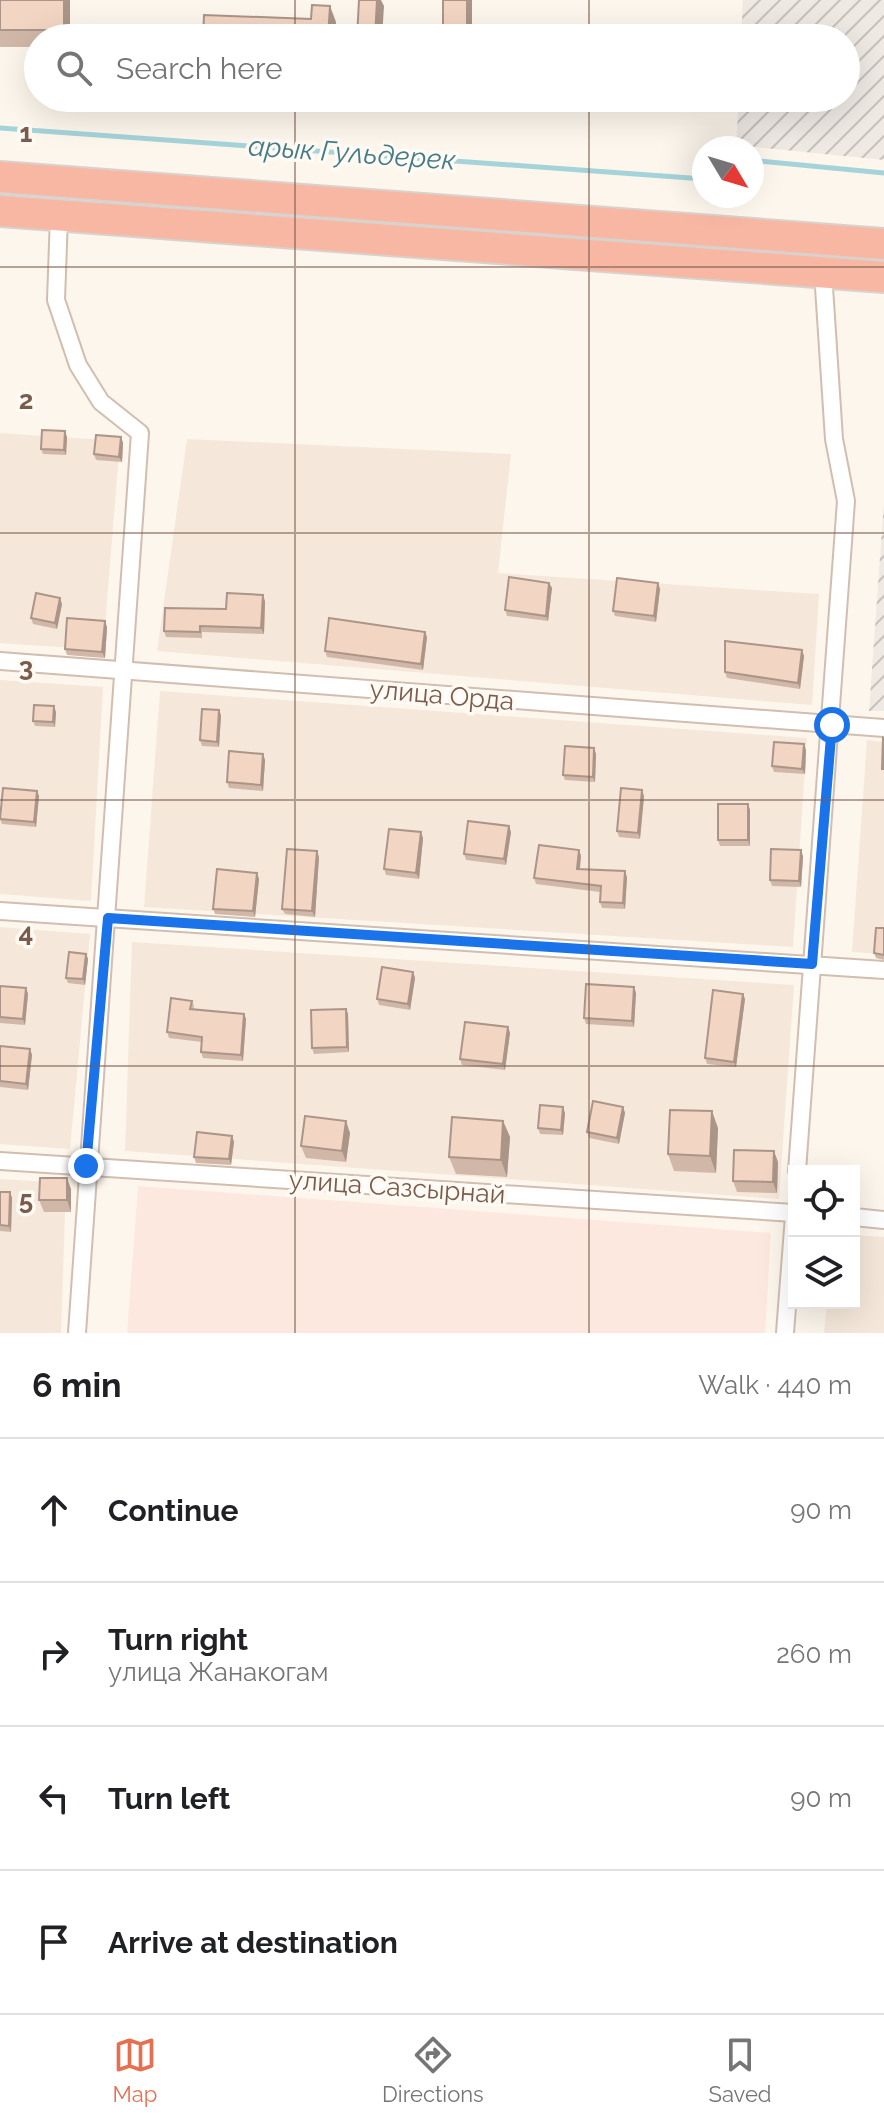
<!DOCTYPE html>
<html lang="en">
<head>
<meta charset="utf-8">
<style>
	:root { --surface:#fff; --page:#f2f2f2; --text:#202124; --muted:#757577; --line:#e0e0e0; --accent:#e76f51 }
	body { margin:0; font-family:Raleway,sans-serif; background:var(--page); color:var(--text) }
	.controls { position:absolute; right:24px; bottom:24px; display:grid; overflow:hidden; border-radius:0px; box-shadow:0 8px 32px #0002 }
	.controls button { width:72px; height:72px; display:grid; place-items:center; padding:0; border:0; border-bottom:2px solid var(--line); background:var(--surface); color:var(--text); font:40px sans-serif }
	.compass { position:absolute; left:692px; top:136px; width:72px; height:72px; border-radius:50%; background:var(--surface); box-shadow:0 8px 32px #0002; rotate:128deg }
	.stop { position:absolute; width:24px; height:24px; margin:-18px; border:6px solid #1a73e8; border-radius:50%; background:#fff }
	.stop.end { background:#1a73e8; border-color:#fff; box-shadow:0 2px 8px #0008 }
	.list { margin:0; padding:0; list-style:none }
	h2 { display:flex; justify-content:space-between; align-items:center; height:104px; margin:0; padding:0 32px; font-size:34px }
	h2 small { font-size:26px; font-weight:400; color:var(--muted) }
	.list li { display:grid; grid-template-columns:52px 1fr auto; gap:24px; align-items:center; box-sizing:border-box; height:144px; padding:0 32px; border-top:2px solid var(--line) }
	.list b { display:block; font-size:30px; white-space:nowrap }
	.list p { margin:0; font-size:26px; white-space:nowrap; color:var(--muted) }
	.list em { font-size:26px; font-style:normal; color:var(--muted) }
	.icon { flex:none; width:44px; height:44px; fill:none; stroke:currentColor; stroke-width:2; stroke-linecap:round; stroke-linejoin:round }
	.map { position:relative; flex:none; width:884px; height:1333px; overflow:hidden }
	.search { position:absolute; background:var(--surface); box-shadow:0 8px 32px #0002; left:24px; right:24px; top:24px; height:88px; display:flex; align-items:center; gap:20px; box-sizing:border-box; padding:0 28px; border-radius:44px; color:var(--muted); font-size:30px }
	.sheet { height:680px; background:var(--surface) }
	nav { display:flex; justify-content:space-around; align-items:center; box-sizing:border-box; height:112px; border-top:2px solid var(--line); background:var(--surface); font-size:22px; color:var(--muted) }
	nav a { display:grid; justify-items:center; gap:4px }
	nav .on { color:var(--accent) }
	.map>svg:first-child { display:block }
	.residential { fill:#f5e8da }
	.commercial { fill:#fde8e0 }
	.industrial { fill:url(#industrial-furrows) }
	.lines { fill:none; stroke-linecap:round; stroke-linejoin:round }
	.stream { stroke:#a5d3da; stroke-width:5 }
	.street-casing { stroke:#d1beb0; stroke-width:20 }
	.highway-casing { stroke:#dad1cd; stroke-width:34 }
	.street { stroke:#fff; stroke-width:16 }
	.highway { stroke:#f7b7a3; stroke-width:30 }
	.wall { fill:#d1b7a8 }
	.shaded-wall { fill:#aa9588 }
	.building { fill:#f3d5c3; stroke:#aa9588; stroke-width:2 }
	.route { stroke:#1a73e8; stroke-width:10 }
	.grid { fill:none; stroke:#7a5c4d; stroke-width:2; stroke-opacity:0.55 }
	.labels { text-anchor:middle; dominant-baseline:central; stroke-width:7; stroke-linejoin:round; paint-order:stroke }
	.street-label { font-size:26px; fill:#7a5c4d; stroke:#fffaf3 }
	.water-label { font-size:28px; font-style:italic; fill:#437c86; stroke:#fffaf3 }
	.grid-label { font-size:26px; text-anchor:middle; font-weight:bold; fill:#7a5c4d; stroke:#fffaf3; stroke-width:7; stroke-linejoin:round; paint-order:stroke }
</style>
</head>
<body>
<div class="map">
<svg width="884" height="1333" viewBox="0 0 884 1333">
	<defs>
		<pattern id="industrial-furrows" width="10" height="10" patternUnits="userSpaceOnUse" patternTransform="scale(2)"><rect width="10" height="10" fill="#efe9e4"/><path d="M-1 1l2-2M0 10L10 0M9 11l2-2" fill="none" stroke="#c7c0bb"/></pattern>
	</defs>
	<rect width="100%" height="100%" fill="#fdf6ec"/>
	<g class="residential">
		<path d="M0,433l120,8 -17,209 -103,-7z"/>
		<path d="M187,439l324,15 -13,119 321,21 -7,111 -655,-54z"/>
		<path d="M0,680l103,7 -12,214 -91,-7z"/>
		<path d="M160,691l647,47 -14,209 -649,-40z"/>
		<path d="M867,740l17,2v212l-32,-2z"/>
		<path d="M0,927l90,7 -20,215 -70,-5z"/>
		<path d="M132,942l662,43 -15,214 -654,-48z"/>
		<path d="M0,1179l66,4 -5,150h-61z"/>
		<path d="M854,1235l30,2v96h-60l3,-30h27z"/>
	</g>
	<path class="commercial" d="M138,1186l633,47 -6,100h-638z"/>
	<g class="industrial">
		<path d="M743,0h141v160l-148,-15 3,-47h107v-60h-105z"/>
		<path d="M884,502v209h-15z"/>
	</g>
	<g class="lines">
		<g class="stream">
			<path d="M0,128l704,51"/>
			<path d="M752,163l7,-2 125,12"/>
		</g>
		<defs>
			<g id="street">
				<path d="M59,216l-3,84 22,65 23,37 39,31 -63,900"/>
				<path d="M0,661l884,67"/>
				<path d="M0,911l884,59"/>
				<path d="M0,1161l794,52"/>
				<path d="M797,1171l49,-670 -12,-62 -11,-167"/>
				<path d="M854,1217l30,3"/>
				<path d="M785,1333l9,-117"/>
			</g>
			<g id="highway">
				<path d="M0,177l884,67"/>
				<path d="M0,211l884,66"/>
			</g>
		</defs>
		<use href="#street" class="street-casing"/>
		<use href="#highway" class="highway-casing"/>
		<use href="#street" class="street"/>
		<use href="#highway" class="highway"/>
	</g>
	<g class="wall">
		<path d="M0,0h70v38h-32v9h-38z"/>
		<path d="M67,437l-1,18 -23,-1 -2,-5z"/>
		<path d="M121,437l2,6 -1,19 -26,-2 -2,-6z"/>
		<path d="M549,583l3,5 -4,33 -41,-5 -2,-6z"/>
		<path d="M658,583l2,6 -4,33 -41,-6 -2,-5z"/>
		<path d="M265,601l-1,33 -62,-2v6l-36,-1 -2,-6 62,-22z"/>
		<path d="M62,604l-5,25 -24,-5 -2,-6z"/>
		<path d="M107,627l-2,31 -38,-3 -2,-6z"/>
		<path d="M427,637l-4,33 -96,-13 -2,-6z"/>
		<path d="M802,650l2,6 -4,33 -73,-11 -2,-6z"/>
		<path d="M56,712l-1,15 -20,-1 -2,-5z"/>
		<path d="M221,715l-2,32 -17,-1 -2,-6z"/>
		<path d="M594,748l2,6 -1,28 -30,-2 -2,-5z"/>
		<path d="M806,750l-1,24 -31,-2 -2,-6z"/>
		<path d="M263,754l2,6 -2,31 -34,-3 -2,-6z"/>
		<path d="M37,791l2,5 -3,31 -34,-3 -2,-5z"/>
		<path d="M644,796l-4,43 -21,-2 -2,-6z"/>
		<path d="M748,804l2,6v36h-30l-2,-6z"/>
		<path d="M511,832l-5,33 -40,-5 -2,-6z"/>
		<path d="M423,838l-4,41 -33,-4 -2,-6z"/>
		<path d="M579,850l2,6 -1,13 47,8 -2,32 -23,-1 -2,-6v-10l-64,-8 -2,-6z"/>
		<path d="M803,856l-2,31 -29,-1 -2,-6z"/>
		<path d="M319,857l-4,60 -30,-3 -3,-5z"/>
		<path d="M257,873l2,6 -4,38 -40,-3 -2,-5z"/>
		<path d="M884,928v32l-8,-2 -2,-5z"/>
		<path d="M86,954l2,5 -3,26 -17,-2 -2,-5z"/>
		<path d="M413,972l2,6 -5,32 -31,-5 -2,-6z"/>
		<path d="M0,986l26,2 2,6 -3,31 -25,-2z"/>
		<path d="M634,987l2,6 -2,34 -48,-3 -2,-6z"/>
		<path d="M745,999l-9,68 -29,-3 -2,-6z"/>
		<path d="M192,1001l2,5 -1,4 51,4 2,5 -3,42 -40,-3 -2,-6 1,-10 -33,-4 -2,-6z"/>
		<path d="M346,1009l2,5 1,38 -35,2 -2,-6z"/>
		<path d="M508,1027l2,6 -5,37 -43,-5 -2,-6z"/>
		<path d="M0,1046l30,3 2,6 -4,35 -28,-3z"/>
		<path d="M623,1107l2,6 -6,31 -30,-6 -2,-6z"/>
		<path d="M565,1113l-2,22 -23,-1 -2,-6z"/>
		<path d="M503,1121l7,16 -3,40 -51,-3 -7,-17z"/>
		<path d="M718,1128l-2,45 -42,-2 -6,-17z"/>
		<path d="M350,1133l-4,29 -40,-4 -5,-12z"/>
		<path d="M232,1136l2,6 -3,23 -35,-2 -2,-6z"/>
		<path d="M778,1162l-1,31 -40,-1 -4,-11z"/>
		<path d="M71,1189v23h-27l-5,-12z"/>
		<path d="M0,1192h10l2,6 -1,34 -11,-1z"/>
	</g>
	<g class="shaded-wall">
		<path d="M64,0h6v38h-3l-3,-8z"/>
		<path d="M377,0h4l3,6 -2,32h-7z"/>
		<rect x="467" y="0" width="5" height="38"/>
		<path d="M330,6l6,16 -1,16h-7z"/>
		<path d="M65,431l2,6 -1,18 -2,-5z"/>
		<path d="M121,437l2,6 -1,19 -3,-5z"/>
		<path d="M549,583l3,5 -4,33 -2,-5z"/>
		<path d="M658,583l2,6 -4,33 -2,-6z"/>
		<path d="M263,595l2,6 -1,33 -3,-6z"/>
		<path d="M60,598l2,6 -5,25 -2,-6z"/>
		<path d="M105,621l2,6 -2,31 -3,-6z"/>
		<path d="M425,632l2,5 -4,33 -2,-6z"/>
		<path d="M802,650l2,6 -4,33 -2,-6z"/>
		<path d="M54,706l2,6 -1,15 -2,-5z"/>
		<path d="M219,710l2,5 -2,32 -2,-5z"/>
		<path d="M804,744l2,6 -1,24 -3,-5z"/>
		<path d="M594,748l2,6 -1,28 -2,-5z"/>
		<path d="M263,754l2,6 -2,31 -2,-6z"/>
		<path d="M642,790l2,6 -4,43 -2,-6z"/>
		<path d="M37,791l2,5 -3,31 -2,-5z"/>
		<path d="M748,804l2,6v36l-2,-6z"/>
		<path d="M509,826l2,6 -5,33 -2,-6z"/>
		<path d="M421,832l2,6 -4,41 -3,-6z"/>
		<path d="M579,850l2,6 -2,18 -2,-5z"/>
		<path d="M801,850l2,6 -2,31 -2,-6z"/>
		<path d="M317,851l2,6 -4,60 -3,-6z"/>
		<path d="M625,871l2,6 -2,32 -2,-6z"/>
		<path d="M257,873l2,6 -4,38 -2,-6z"/>
		<path d="M86,954l2,5 -3,26 -2,-6z"/>
		<path d="M413,972l2,6 -5,32 -2,-6z"/>
		<path d="M634,987l2,6 -2,34 -2,-6z"/>
		<path d="M26,988l2,6 -3,31 -2,-6z"/>
		<path d="M743,994l2,5 -9,68 -2,-5z"/>
		<path d="M346,1009l2,5 1,38 -2,-5z"/>
		<path d="M244,1014l2,5 -3,42 -2,-6z"/>
		<path d="M508,1027l2,6 -5,37 -2,-6z"/>
		<path d="M30,1049l2,6 -4,35 -2,-6z"/>
		<path d="M563,1107l2,6 -2,22 -2,-5z"/>
		<path d="M623,1107l2,6 -6,31 -2,-6z"/>
		<path d="M712,1111l6,17 -2,45 -6,-17z"/>
		<path d="M346,1121l4,12 -4,29 -4,-11z"/>
		<path d="M503,1121l7,16 -3,40 -6,-17z"/>
		<path d="M232,1136l2,6 -3,23 -2,-6z"/>
		<path d="M774,1151l4,11 -1,31 -4,-11z"/>
		<path d="M67,1178l4,11v23l-4,-12z"/>
		<path d="M10,1192l2,6 -1,34 -2,-6z"/>
	</g>
	<g class="building">
		<rect x="0" y="0" width="64" height="30"/>
		<path d="M359,0h18l-2,38h-18z"/>
		<rect x="443" y="0" width="24" height="38"/>
		<path d="M312,5l18,1 -2,32h-125l1,-23 107,4z"/>
		<path d="M42,430l23,1 -1,19 -23,-1z"/>
		<path d="M96,435l25,2 -2,20 -25,-3z"/>
		<path d="M509,577l40,6 -3,33 -41,-6z"/>
		<path d="M617,578l41,5 -4,33 -41,-5z"/>
		<path d="M36,593l24,5 -5,25 -24,-5z"/>
		<path d="M227,593l36,2 -2,33 -61,-2v6l-36,-1 1,-23 61,1z"/>
		<path d="M67,618l38,3 -3,31 -37,-3z"/>
		<path d="M329,618l96,14 -4,32 -96,-13z"/>
		<path d="M725,641l77,9 -4,33 -73,-11z"/>
		<path d="M34,705l20,1 -1,16 -20,-1z"/>
		<path d="M202,709l17,1 -2,32 -17,-2z"/>
		<path d="M883,738l1,1v30h-2z"/>
		<path d="M774,742l30,2 -2,25 -30,-3z"/>
		<path d="M565,746l29,2 -1,29 -30,-2z"/>
		<path d="M229,751l34,3 -2,31 -34,-3z"/>
		<path d="M3,788l34,3 -3,31 -34,-3z"/>
		<path d="M621,788l21,2 -4,43 -21,-2z"/>
		<rect x="718" y="804" width="30" height="36"/>
		<path d="M468,821l41,5 -5,33 -40,-5z"/>
		<path d="M389,829l32,3 -5,41 -32,-4z"/>
		<path d="M539,845l40,5 -2,19 48,2 -2,32 -23,-1 1,-16 -67,-8z"/>
		<path d="M287,849l30,2 -5,60 -30,-2z"/>
		<path d="M771,849l30,1 -2,31 -29,-1z"/>
		<path d="M217,869l40,4 -4,38 -40,-2z"/>
		<path d="M876,928h8v27l-10,-2z"/>
		<path d="M69,952l17,2 -3,25 -17,-1z"/>
		<path d="M382,967l31,5 -5,32 -31,-5z"/>
		<path d="M586,984l48,3 -2,34 -48,-3z"/>
		<path d="M0,986l26,2 -3,31 -23,-2z"/>
		<path d="M713,990l30,4 -9,68 -29,-4z"/>
		<path d="M171,998l21,3 -2,8 54,5 -3,41 -40,-3 1,-15 -35,-5z"/>
		<path d="M346,1009l1,38 -35,1 -1,-38z"/>
		<path d="M465,1022l43,5 -5,37 -43,-5z"/>
		<path d="M0,1046l30,3 -4,35 -26,-3z"/>
		<path d="M593,1101l30,6 -6,31 -30,-6z"/>
		<path d="M540,1105l23,2 -2,23 -23,-2z"/>
		<path d="M670,1110l42,1 -2,45 -42,-2z"/>
		<path d="M305,1116l41,5 -4,30 -41,-5z"/>
		<path d="M452,1117l51,4 -2,39 -52,-3z"/>
		<path d="M197,1132l35,4 -3,23 -35,-2z"/>
		<path d="M734,1150l40,1 -1,31 -40,-1z"/>
		<path d="M40,1178h27v22h-28z"/>
		<path d="M0,1192h10l-1,34 -9,-1z"/>
	</g>
	<g class="lines">
		<path class="route" d="M86,1166l22,-248 704,46 20,-239"/>
	</g>
	<path class="grid" d="M295,0v38M589,0v38M295,98v1235M589,98v1235M0,267h884M0,533h884M0,800h884M0,1066h884"/>
	<g class="labels">
		<g class="street-label">
			<text transform="translate(442 695) rotate(5)">улица Орда</text>
			<text transform="translate(397 1187) rotate(4)">улица Сазсырнай</text>
		</g>
		<g class="water-label">
			<text transform="translate(352 153) rotate(4)">арык Гульдерек</text>
		</g>
	</g>
	<g class="grid-label">
		<text x="26" y="142">1</text>
		<text x="26" y="409">2</text>
		<text x="26" y="676">3</text>
		<text x="26" y="942">4</text>
		<text x="26" y="1209">5</text>
	</g>
</svg>
<div class="controls">
<button><svg class="icon" aria-label="locate" viewBox="0 0 24 24"><circle cx="12" cy="12" r="6"/><path d="M12 2v4M12 18v4M2 12h4M18 12h4"/></svg></button>
<button><svg class="icon" aria-label="layers" viewBox="0 0 24 24"><path d="M12 4l9 5-9 5-9-5zM3 14l9 5 9-5"/></svg></button>
</div>
<svg class="compass" viewBox="-18 -18 36 36"><path d="M0-13l5 13h-10z" fill="#e53935"/><path d="M0 13l5-13h-10z" fill="#757577"/></svg>
<div class="stop" style="left:832px;top:725px"></div>
<div class="stop end" style="left:86px;top:1166px"></div>
<div class="search"><svg class="icon" aria-label="search" viewBox="0 0 24 24"><circle cx="10" cy="10" r="6"/><path d="M15 15l6 6"/></svg>Search here</div>
</div>
<section class="sheet">
<h2>6 min<small>Walk · 440 m</small></h2>
<ul class="list">
<li><svg class="icon" aria-label="ahead" viewBox="0 0 24 24"><path d="M12 20V5M6 11l6-6 6 6"/></svg><div><b>Continue</b></div><em>90 m</em></li>
<li><svg class="icon" aria-label="right" viewBox="0 0 24 24"><path d="M7 20v-9h11M14 6l5 5-5 5"/></svg><div><b>Turn right</b><p>улица Жанакогам</p></div><em>260 m</em></li>
<li><svg class="icon" aria-label="left" viewBox="0 0 24 24"><path d="M17 20v-9H6M10 6l-5 5 5 5"/></svg><div><b>Turn left</b></div><em>90 m</em></li>
<li><svg class="icon" aria-label="arrive" viewBox="0 0 24 24"><path d="M6 21V4h12l-3 4 3 4H6"/></svg><div><b>Arrive at destination</b></div></li>
</ul>
</section>
<nav>
<a class="on"><svg class="icon" aria-label="map" viewBox="0 0 24 24"><path d="M3 6l6-2 6 2 6-2v14l-6 2-6-2-6 2zM9 4v14M15 6v14"/></svg>Map</a>
<a><svg class="icon" aria-label="directions" viewBox="0 0 24 24"><path d="M12 3l9 9-9 9-9-9zM9 14v-3h6M13 9l2 2-2 2"/></svg>Directions</a>
<a><svg class="icon" aria-label="saved" viewBox="0 0 24 24"><path d="M7 4h10v16l-5-4-5 4z"/></svg>Saved</a>
</nav>
</body>
</html>
